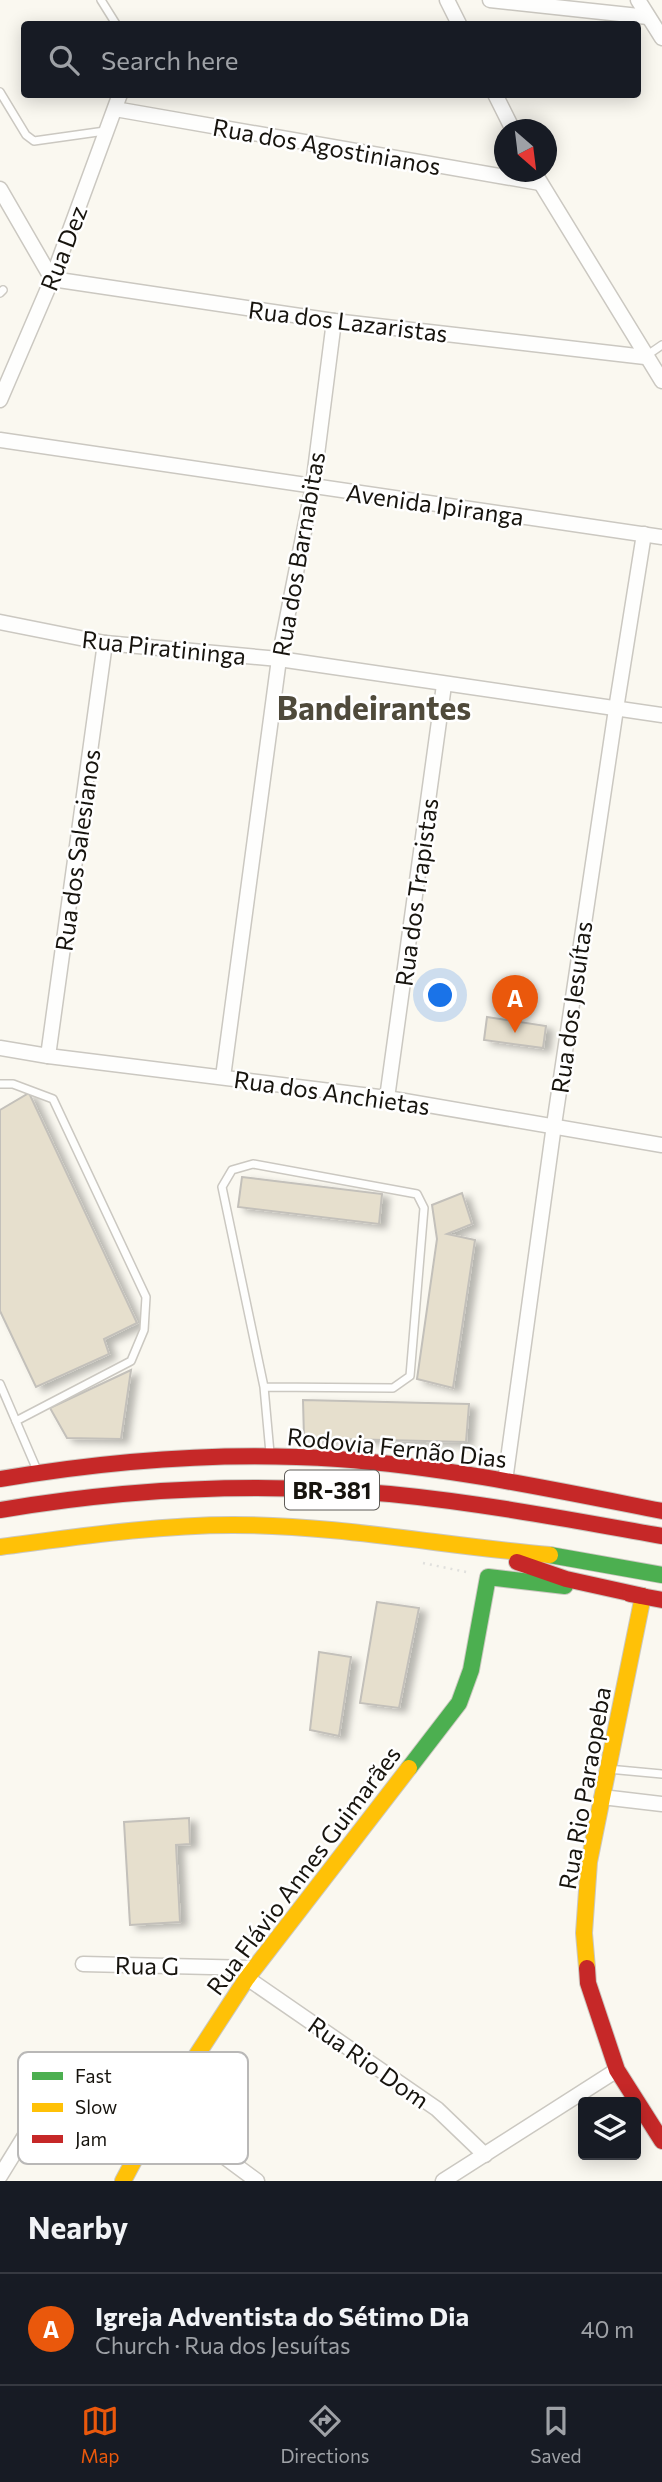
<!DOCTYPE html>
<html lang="en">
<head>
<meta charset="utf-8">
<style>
	:root { --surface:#171b24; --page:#20242c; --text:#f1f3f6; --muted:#9ea1a6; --line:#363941; --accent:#ea580c }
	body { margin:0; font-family:Commissioner,sans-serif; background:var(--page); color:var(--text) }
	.controls { position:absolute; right:21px; bottom:21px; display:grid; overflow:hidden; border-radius:7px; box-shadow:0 4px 18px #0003 }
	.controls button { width:63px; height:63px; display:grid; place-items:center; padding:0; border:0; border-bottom:2px solid var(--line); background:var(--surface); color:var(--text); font:35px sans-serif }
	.compass { position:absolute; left:494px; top:119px; width:63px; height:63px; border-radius:50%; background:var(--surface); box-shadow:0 4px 18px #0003; rotate:152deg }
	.you { position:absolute; left:441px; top:996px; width:24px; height:24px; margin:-18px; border:5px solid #fff; border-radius:50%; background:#1a73e8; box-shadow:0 0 0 10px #1a73e833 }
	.badge { display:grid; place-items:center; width:46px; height:46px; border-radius:50%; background:var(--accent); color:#fff; font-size:23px; font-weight:700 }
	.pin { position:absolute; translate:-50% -58px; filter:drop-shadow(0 2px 4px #0008) }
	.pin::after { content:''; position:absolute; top:37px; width:24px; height:21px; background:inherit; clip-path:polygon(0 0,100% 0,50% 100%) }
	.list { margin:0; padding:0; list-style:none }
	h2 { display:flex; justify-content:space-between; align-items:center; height:91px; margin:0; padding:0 28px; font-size:30px }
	h2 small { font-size:23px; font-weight:400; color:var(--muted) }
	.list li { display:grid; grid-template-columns:46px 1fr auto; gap:21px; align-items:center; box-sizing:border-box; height:112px; padding:0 28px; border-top:2px solid var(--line) }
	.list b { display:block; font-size:26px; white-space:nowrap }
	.list p { margin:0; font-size:23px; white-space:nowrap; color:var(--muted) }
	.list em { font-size:23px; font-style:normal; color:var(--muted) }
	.icon { flex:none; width:38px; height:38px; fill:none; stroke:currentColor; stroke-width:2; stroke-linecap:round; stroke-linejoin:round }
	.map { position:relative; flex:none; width:662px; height:2181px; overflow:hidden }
	.search { position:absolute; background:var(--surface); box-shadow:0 4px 18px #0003; left:21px; right:21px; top:21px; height:77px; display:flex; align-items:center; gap:18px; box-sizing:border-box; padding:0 24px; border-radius:7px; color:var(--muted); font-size:26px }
	.sheet { height:203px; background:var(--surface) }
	nav { display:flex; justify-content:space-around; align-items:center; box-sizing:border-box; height:98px; border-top:2px solid var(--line); background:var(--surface); font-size:19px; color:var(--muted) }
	nav a { display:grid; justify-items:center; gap:4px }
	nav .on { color:var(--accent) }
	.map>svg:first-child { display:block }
	.building { fill:#e6dfcd; stroke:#c3c0ba; stroke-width:2; filter:url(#shadow) }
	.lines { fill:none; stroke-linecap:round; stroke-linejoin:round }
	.lane-casing { stroke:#cbc8c1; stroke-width:10 }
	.street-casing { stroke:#cbc8c1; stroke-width:17 }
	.fast-casing { stroke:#cbc8c1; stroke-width:18 }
	.slow-casing { stroke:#cbc8c1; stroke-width:18 }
	.jam-casing { stroke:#cbc8c1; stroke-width:18 }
	.path { stroke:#e0e0dd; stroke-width:2.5; stroke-dasharray:2 5; stroke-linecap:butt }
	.lane { stroke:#fefefd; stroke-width:7 }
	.street { stroke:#fefefd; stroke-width:14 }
	.fast { stroke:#4caf50; stroke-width:16 }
	.slow { stroke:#ffc107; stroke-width:16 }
	.jam { stroke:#c62828; stroke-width:16 }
	.labels { text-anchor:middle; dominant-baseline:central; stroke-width:5; stroke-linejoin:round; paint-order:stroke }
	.shield { fill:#fff; stroke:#5d5a56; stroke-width:2 }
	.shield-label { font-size:23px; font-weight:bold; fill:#17140e }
	.street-label { font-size:24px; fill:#17140e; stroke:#fff }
	.district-label { font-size:32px; font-weight:bold; fill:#4f4a3b; stroke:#fff }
	.key { fill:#fff; stroke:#b9b8b7; stroke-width:2 }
	.key-label { font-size:19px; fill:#17140e }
</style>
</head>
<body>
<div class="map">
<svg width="662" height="2181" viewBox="0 0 662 2181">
	<defs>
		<filter id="shadow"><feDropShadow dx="7" dy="4" stdDeviation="3.5" flood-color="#0004"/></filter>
	</defs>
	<rect width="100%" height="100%" fill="#faf8f0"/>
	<g class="building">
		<path d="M487,1017l59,9 -3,22 -59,-8z"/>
		<path d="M29,1093l108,230 -33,16 5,15 -73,33 -36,-76v-201z"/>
		<path d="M242,1177l140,17 -3,30 -141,-17z"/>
		<path d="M462,1193l10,31 -25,10 28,6 -22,148 -36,-9 20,-140 -5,-34z"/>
		<path d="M131,1370l-10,69 -54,-1 -17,-30z"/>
		<path d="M303,1400l166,4 -3,38 -162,-4z"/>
		<path d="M377,1602l42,6 -20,100 -39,-5z"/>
		<path d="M319,1652l32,5 -12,79 -29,-6z"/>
		<path d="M189,1818l1,26 -14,1 4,77 -50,3 -6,-103z"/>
	</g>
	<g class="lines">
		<defs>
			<g id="lane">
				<path d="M101,0l15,24"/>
				<path d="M0,92l26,43 8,6 71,-10"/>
				<path d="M0,293l3,-3"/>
				<path d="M646,356l16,-11"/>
				<path d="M0,1084h13l40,15 93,198 -2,33 -13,31 -115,60"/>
				<path d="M0,1384l37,86"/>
				<path d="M264,1387l129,1 17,-12 14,-168 -7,-14 -164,-30 -21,6 -10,17 42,200 6,66"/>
				<path d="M608,1769l54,5"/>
			</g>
			<g id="street">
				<path d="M447,0l12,24"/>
				<path d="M490,0l158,17"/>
				<path d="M638,0l24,38"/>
				<path d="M495,94l18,36"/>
				<path d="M115,109l425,74"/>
				<path d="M534,172l128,209"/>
				<path d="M0,189l52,90 282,42 311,36"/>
				<path d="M0,400l52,-121 68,-185"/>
				<path d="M0,440l662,97"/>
				<path d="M0,622l105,21 174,16 383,56"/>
				<path d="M0,1048l48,8 339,42 275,47"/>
				<path d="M48,1056l57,-413"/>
				<path d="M223,1077l56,-418 34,-173 21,-165"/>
				<path d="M387,1098l57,-413"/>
				<path d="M505,1481l49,-356 62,-416 28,-175"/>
				<path d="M602,1797l60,7"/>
				<path d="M83,1964l171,4"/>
				<path d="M247,1978l190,131 48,46"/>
				<path d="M0,2176l65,-105 21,-6 75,45 96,71"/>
				<path d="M443,2181l174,-111"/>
			</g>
			<g id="fast">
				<path d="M550,1555l112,20"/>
				<path d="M409,1768l50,-65 12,-33 17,-93 77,9"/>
			</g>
			<g id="slow">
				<path d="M0,1547c77,-10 155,-22 233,-22 106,0 211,21 317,30"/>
				<path d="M587,1968l-3,-35 5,-71 54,-266"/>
				<path d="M123,2181l38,-71 86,-132 162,-210"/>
			</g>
			<g id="jam">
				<path d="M0,1479c112,-19 224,-28 338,-20 109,8 217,31 324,52"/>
				<path d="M0,1510c129,-22 259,-28 390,-16 92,9 182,26 272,42"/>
				<path d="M517,1562l49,17 77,17"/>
				<path d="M630,1594l32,6"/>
				<path d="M587,1968l1,15 29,87 45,71"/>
			</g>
		</defs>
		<use href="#lane" class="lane-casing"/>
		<use href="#street" class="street-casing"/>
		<use href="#fast" class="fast-casing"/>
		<use href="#slow" class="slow-casing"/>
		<use href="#jam" class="jam-casing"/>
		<path class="path" d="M423,1563l48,10"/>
		<use href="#lane" class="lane"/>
		<use href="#street" class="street"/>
		<use href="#fast" class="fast"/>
		<use href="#slow" class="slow"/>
		<use href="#jam" class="jam"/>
	</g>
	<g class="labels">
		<rect class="shield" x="285" y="1470.5" width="94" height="39" rx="5"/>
		<g class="shield-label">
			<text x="332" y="1490">BR-381</text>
		</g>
		<g class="street-label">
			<text transform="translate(327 146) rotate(10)">Rua dos Agostinianos</text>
			<text transform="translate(63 248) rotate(-69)">Rua Dez</text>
			<text transform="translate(348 321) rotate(7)">Rua dos Lazaristas</text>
			<text transform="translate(435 504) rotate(8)">Avenida Ipiranga</text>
			<text transform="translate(298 554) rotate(-80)">Rua dos Barnabitas</text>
			<text transform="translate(164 647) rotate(6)">Rua Piratininga</text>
			<text transform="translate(77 850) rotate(-82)">Rua dos Salesianos</text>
			<text transform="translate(416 892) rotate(-82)">Rua dos Trapistas</text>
			<text transform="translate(571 1007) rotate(-82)">Rua dos Jesuítas</text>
			<text transform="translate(332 1092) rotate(8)">Rua dos Anchietas</text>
			<text transform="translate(397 1447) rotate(6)">Rodovia Fernão Dias</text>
			<text transform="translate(584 1788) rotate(-80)">Rua Rio Paraopeba</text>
			<text transform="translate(303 1870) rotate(-53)">Rua Flávio Annes Guimarães</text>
			<text transform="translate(147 1965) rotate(1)">Rua G</text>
			<text transform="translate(369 2062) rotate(35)">Rua Rio Dom</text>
		</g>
		<g class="district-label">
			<text x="374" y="707">Bandeirantes</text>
		</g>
	</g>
	<rect x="18" y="2052" width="230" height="112" rx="10" class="key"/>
	<rect x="32" y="2072" width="31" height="8" fill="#4caf50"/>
	<rect x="32" y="2103" width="31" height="9" fill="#ffc107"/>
	<rect x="32" y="2135" width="31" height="8" fill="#c62828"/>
	<g class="key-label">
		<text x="75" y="2083">Fast</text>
		<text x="75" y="2114">Slow</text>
		<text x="75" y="2146">Jam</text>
	</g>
</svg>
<div class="controls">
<button><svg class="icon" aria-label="layers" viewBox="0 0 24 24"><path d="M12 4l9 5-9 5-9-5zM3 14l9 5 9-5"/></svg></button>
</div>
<svg class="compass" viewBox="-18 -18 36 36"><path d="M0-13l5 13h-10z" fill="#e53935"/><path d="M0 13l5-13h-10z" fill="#9ea1a6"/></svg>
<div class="you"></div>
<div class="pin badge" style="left:515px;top:1033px">A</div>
<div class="search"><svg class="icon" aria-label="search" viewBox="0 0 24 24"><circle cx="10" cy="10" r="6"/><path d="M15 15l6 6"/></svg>Search here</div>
</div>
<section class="sheet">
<h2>Nearby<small></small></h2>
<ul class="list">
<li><span class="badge">A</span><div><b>Igreja Adventista do Sétimo Dia</b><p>Church · Rua dos Jesuítas</p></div><em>40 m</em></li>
</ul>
</section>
<nav>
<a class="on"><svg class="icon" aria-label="map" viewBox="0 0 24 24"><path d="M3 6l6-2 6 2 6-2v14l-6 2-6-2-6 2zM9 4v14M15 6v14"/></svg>Map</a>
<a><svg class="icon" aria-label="directions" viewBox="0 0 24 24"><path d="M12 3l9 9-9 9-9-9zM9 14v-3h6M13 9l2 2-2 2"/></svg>Directions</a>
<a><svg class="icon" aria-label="saved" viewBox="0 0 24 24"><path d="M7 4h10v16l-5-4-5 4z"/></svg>Saved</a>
</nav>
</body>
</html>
